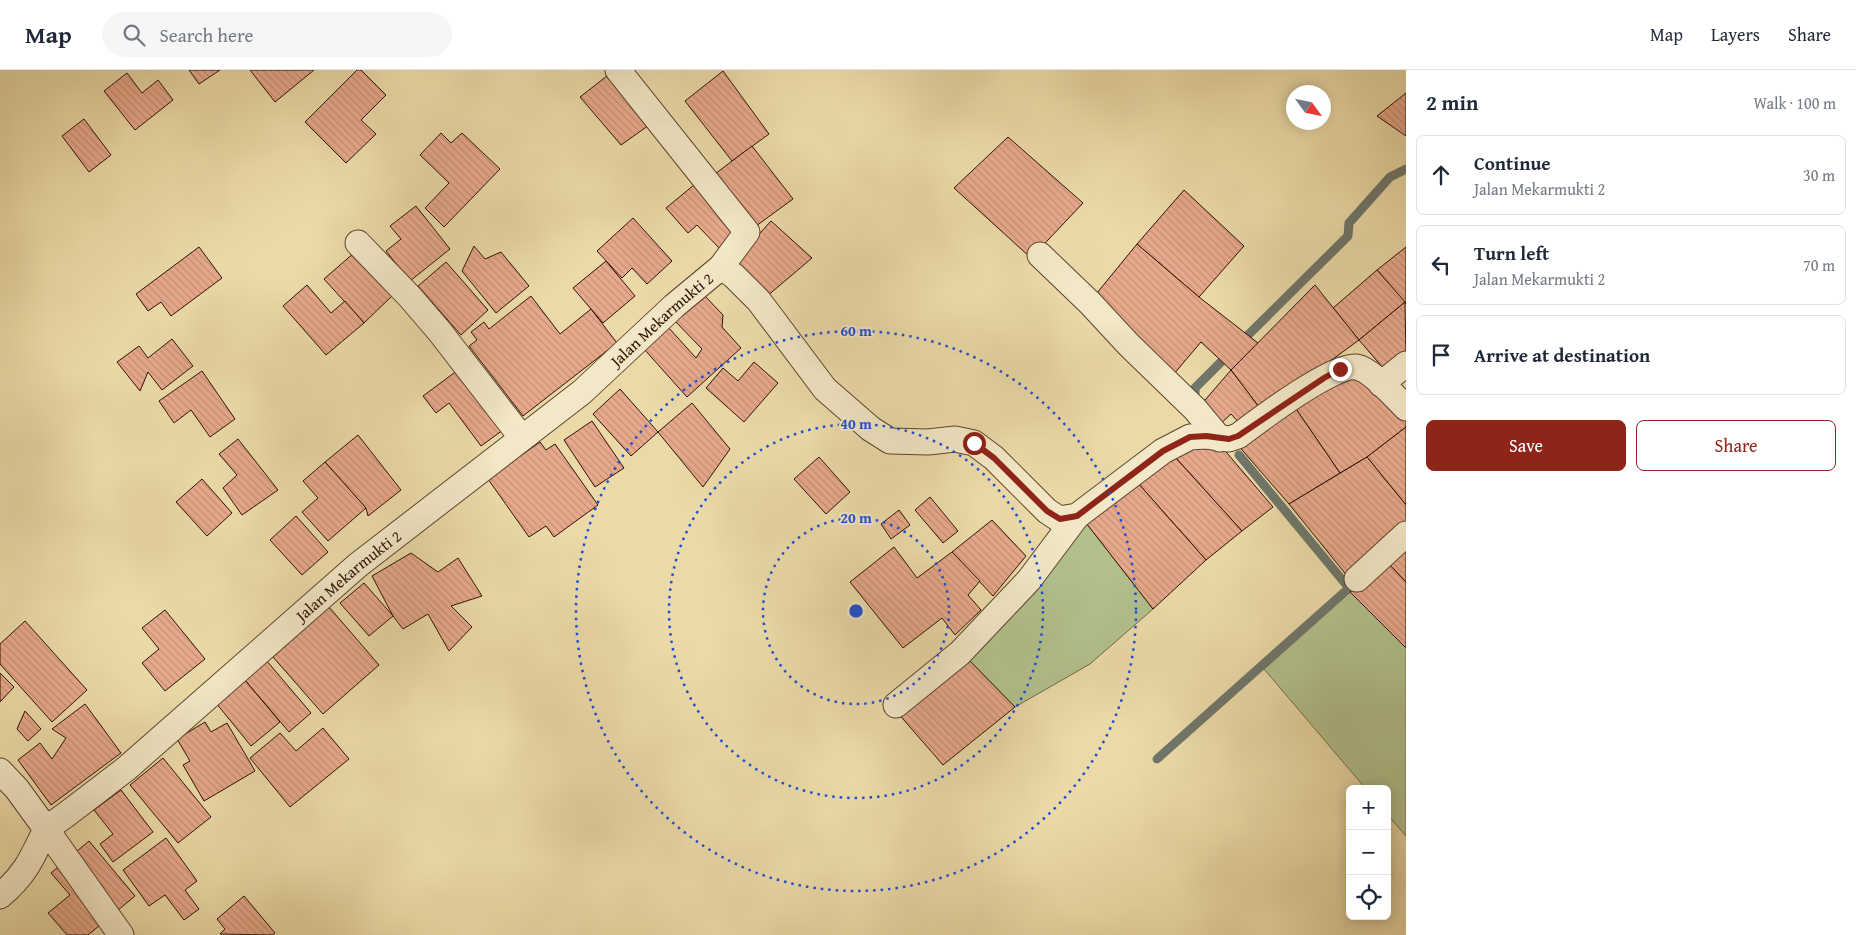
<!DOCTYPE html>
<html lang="en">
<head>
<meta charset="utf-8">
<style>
	:root { --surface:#fff; --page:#f6f6f7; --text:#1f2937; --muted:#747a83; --line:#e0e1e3; --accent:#8f2418 }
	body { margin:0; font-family:"Gentium Book Plus",serif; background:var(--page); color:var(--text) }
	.controls { position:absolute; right:15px; bottom:15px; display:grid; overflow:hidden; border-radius:8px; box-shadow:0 2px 12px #0003 }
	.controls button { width:45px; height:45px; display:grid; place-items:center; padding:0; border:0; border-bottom:1px solid var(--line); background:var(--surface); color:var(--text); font:25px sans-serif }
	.compass { position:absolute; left:1286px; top:15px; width:45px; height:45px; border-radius:50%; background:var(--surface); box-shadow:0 2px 12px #0003; rotate:123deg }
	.stop { position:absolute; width:15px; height:15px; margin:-11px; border:4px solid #8f2418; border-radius:50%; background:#fff }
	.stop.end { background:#8f2418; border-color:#fff; box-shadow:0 1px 5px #0008 }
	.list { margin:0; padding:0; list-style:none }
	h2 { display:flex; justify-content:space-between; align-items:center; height:65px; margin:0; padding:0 20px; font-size:21px }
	h2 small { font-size:16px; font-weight:400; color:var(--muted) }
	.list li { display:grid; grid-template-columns:32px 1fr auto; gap:15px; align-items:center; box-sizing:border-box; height:80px; margin:0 10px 10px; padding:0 10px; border:1px solid var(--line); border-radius:8px }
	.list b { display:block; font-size:19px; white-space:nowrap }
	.list p { margin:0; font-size:16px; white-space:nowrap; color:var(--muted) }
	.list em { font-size:16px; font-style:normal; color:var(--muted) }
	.actions { display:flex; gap:10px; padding:15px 20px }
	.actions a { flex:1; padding:11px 0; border:1px solid var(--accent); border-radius:8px; text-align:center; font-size:18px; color:var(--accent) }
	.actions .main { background:var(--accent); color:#fff }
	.icon { flex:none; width:28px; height:28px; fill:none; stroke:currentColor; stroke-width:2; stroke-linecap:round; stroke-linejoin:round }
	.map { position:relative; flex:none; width:1406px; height:865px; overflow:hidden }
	header { display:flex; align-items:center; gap:30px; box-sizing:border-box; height:70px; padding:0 25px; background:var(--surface); border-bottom:1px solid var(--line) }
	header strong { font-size:24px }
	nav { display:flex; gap:28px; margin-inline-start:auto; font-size:18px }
	.search { width:350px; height:45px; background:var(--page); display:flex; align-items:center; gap:12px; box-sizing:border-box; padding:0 18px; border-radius:28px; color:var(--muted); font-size:19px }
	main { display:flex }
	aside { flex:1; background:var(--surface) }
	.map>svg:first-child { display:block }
	.green { fill:#b2c18c; stroke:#706949 }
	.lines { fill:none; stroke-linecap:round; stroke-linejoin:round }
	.stream { stroke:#6f766b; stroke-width:9 }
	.building { fill:url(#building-back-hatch); stroke:#2f1106 }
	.minor-casing { stroke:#5e432e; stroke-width:27 }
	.minor { stroke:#f2e7c6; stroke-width:25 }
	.route { stroke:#8f2418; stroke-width:6 }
	.ring { fill:none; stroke:#1d4ed8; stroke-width:2.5; stroke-dasharray:2.5 5 }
	.labels { text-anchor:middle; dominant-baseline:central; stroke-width:4; stroke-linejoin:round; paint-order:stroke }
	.street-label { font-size:16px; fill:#2f1106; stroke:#f2e7c6 }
	.centre { fill:#1d4ed8; stroke:#f2e7c6; stroke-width:2.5 }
	.ring-label { font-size:15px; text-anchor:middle; font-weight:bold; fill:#1d4ed8; stroke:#f2e7c6; stroke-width:4; stroke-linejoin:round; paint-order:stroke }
</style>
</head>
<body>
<header>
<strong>Map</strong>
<div class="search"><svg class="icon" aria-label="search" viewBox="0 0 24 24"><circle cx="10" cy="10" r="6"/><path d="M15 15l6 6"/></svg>Search here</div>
<nav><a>Map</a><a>Layers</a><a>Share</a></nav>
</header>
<main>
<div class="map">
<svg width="1406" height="865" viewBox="0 0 1406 865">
	<defs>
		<pattern id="building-back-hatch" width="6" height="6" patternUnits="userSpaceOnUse" patternTransform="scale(1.25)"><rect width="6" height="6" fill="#e7a98b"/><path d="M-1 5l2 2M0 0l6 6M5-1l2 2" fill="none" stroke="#c69076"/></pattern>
	</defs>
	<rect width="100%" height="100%" fill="#ebdaa8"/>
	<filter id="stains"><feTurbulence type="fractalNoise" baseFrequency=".004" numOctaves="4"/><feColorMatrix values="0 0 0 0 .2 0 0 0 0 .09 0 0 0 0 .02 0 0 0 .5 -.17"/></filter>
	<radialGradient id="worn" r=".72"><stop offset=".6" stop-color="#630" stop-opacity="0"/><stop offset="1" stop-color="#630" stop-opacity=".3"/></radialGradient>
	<g class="green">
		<path d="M1083,449l70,90 -63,55 -75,43 -52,-53z"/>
		<path d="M1350,522l56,56v188l-19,-22v-25h-21l-102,-120z"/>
	</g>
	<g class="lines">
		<g class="stream">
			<path d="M1240,273l108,-107 1,-13 41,-46 16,-8"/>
			<path d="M1195,332v-14l34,-34"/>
			<path d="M1157,689l192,-171 -110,-133"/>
		</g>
	</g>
	<g class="building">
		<path d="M189,0h31l-21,14z"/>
		<path d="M250,0h64l-39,32z"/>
		<path d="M357,0h4l25,25 -25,25 15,14 -30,29 -41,-41z"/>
		<path d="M723,1l46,63 -37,27 -47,-60z"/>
		<path d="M612,2l40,51 -31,22 -41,-48z"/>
		<path d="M127,3l15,20 16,-13 15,20 -38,30 -31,-39z"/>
		<path d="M1406,23v43l-29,-20z"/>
		<path d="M84,49l27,36 -22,17 -27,-36z"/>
		<path d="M441,63l10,10 11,-10 38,36 -56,58 -19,-19 24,-25 -29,-28z"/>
		<path d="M1008,67l75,66 -52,55 -77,-70z"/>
		<path d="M752,76l41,53 -41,30 -41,-52z"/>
		<path d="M700,110l41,51 -19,20 -25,-26 -9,8 -22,-25z"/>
		<path d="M1184,120l60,56 -45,51 -62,-53z"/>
		<path d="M416,136l34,43 -40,32 -24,-30 15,-12 -11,-13z"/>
		<path d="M633,148l39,43 -25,23 -15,-16 -10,10 -25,-27z"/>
		<path d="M771,151l41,37 -46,39 -35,-32z"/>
		<path d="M1137,174l62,53 59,46 -27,27 -30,-28 -28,33 -81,-76z"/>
		<path d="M474,176l11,13 16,-7 28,34 -33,27 -34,-42z"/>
		<path d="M199,177l23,31 -51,38 -10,-14 -13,9 -12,-17z"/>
		<path d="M1406,177v57l-29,-34z"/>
		<path d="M355,182l38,43 -29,28 -40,-44z"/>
		<path d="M606,191l29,35 -32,27 -30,-35z"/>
		<path d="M446,192l42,48 -27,25 -43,-49z"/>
		<path d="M1377,200l28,32 -46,38 -26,-32z"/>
		<path d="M307,215l24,28 14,-12 19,22 -38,32 -43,-49z"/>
		<path d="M1315,215l44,55 -97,71 -31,-41z"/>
		<path d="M703,224l20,21 -1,12 19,21 -54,49 -43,-48 24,-22 28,31 6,-9 -27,-28z"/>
		<path d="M531,226l29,38 31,-25 26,34 -94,73 -54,-70 8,-6 -6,-8 13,-10 5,7z"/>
		<path d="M1405,232l1,58 -17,15 -30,-35z"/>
		<path d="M172,269l21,27 -31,24 -14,-18 -8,19 -23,-29 22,-16 9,12z"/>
		<path d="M754,292l24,21 -34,39 -38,-34 17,-20 15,13z"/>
		<path d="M458,300l45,60 -22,16 -32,-43 -13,10 -13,-17z"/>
		<path d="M1231,300l31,41 -20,15 -11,-12 -15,14 -17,-21z"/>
		<path d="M202,301l33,48 -25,18 -19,-27 -17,13 -15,-22z"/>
		<path d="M1345,307l22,3 39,38v9l-39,30 -27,16 -46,-67z"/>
		<path d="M620,319l38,43 -27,24 -38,-42z"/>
		<path d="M692,333l38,46 -27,38 -45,-55z"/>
		<path d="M1294,336l46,67 -51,31 -53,-61z"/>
		<path d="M592,351l32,47 -29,19 -31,-47z"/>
		<path d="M1406,357v78l-39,-48z"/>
		<path d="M358,365l43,55 -33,26 -2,-8 -41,-46z"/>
		<path d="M238,369l40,51 -36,25 -19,-27 14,-13 -18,-21z"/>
		<path d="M540,372l6,8 9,-6 43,61 -44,32 -8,-11 -17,11 -41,-58z"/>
		<path d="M1205,372l16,4 52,61 -31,24 -68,-75z"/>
		<path d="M1174,386l68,75 -36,29 -69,-78z"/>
		<path d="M819,387l31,35 -24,22 -32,-35z"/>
		<path d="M1367,387l39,48v19l-58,53 -59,-73z"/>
		<path d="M325,392l41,46 -38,33 -26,-29 16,-14 -15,-17z"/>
		<path d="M202,409l30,34 -25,23 -31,-34z"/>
		<path d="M1137,412l69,78 -53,49 -70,-90z"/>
		<path d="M930,427l28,34 -15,12 -28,-33z"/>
		<path d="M899,440l11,15 -19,14 -10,-15z"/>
		<path d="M296,446l32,36 -26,23 -32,-35z"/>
		<path d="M992,450l34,36 -33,40 -41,-44z"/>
		<path d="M1406,474v38l-19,-20z"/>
		<path d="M894,477l23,31 35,-26 28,29 -12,14 13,15 -26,25 -13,-17 -39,30 -53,-66z"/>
		<path d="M411,483l27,19 20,-14 24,38 -31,10 21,21 -23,24 -21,-37 -25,15 -10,-13 -21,-40z"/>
		<path d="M1387,492l19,20v66l-56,-56z"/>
		<path d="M364,513l29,33 -24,20 -29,-33z"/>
		<path d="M329,537l50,58 -56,49 -50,-57z"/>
		<path d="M165,540l40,49 -40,32 -23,-28 17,-14 -17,-21z"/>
		<path d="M25,551l62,69 -35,32 -52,-58v-20z"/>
		<path d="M963,584l52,53 -72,58 -47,-54z"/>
		<path d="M266,590l45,53 -22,19 -45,-53z"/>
		<path d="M0,603l14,14 -14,15z"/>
		<path d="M244,609l36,43 -29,24 -35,-43z"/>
		<path d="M85,634l36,49 -70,52 -33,-45 22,-17 12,16 14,-21 -14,-9z"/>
		<path d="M25,641l16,18 -13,12 -11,-12z"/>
		<path d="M205,652l6,10 16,-9 28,48 -51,30 -21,-36 7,-4 -13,-22z"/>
		<path d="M323,658l26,31 -59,48 -40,-49 30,-25 16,18z"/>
		<path d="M163,688l48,59 -33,26 -48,-58z"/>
		<path d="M121,720l32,42 -40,30 -13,-18 13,-10 -19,-24z"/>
		<path d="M166,768l31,43 -12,9 14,19 -15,11 -19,-25 -16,11 -26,-36z"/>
		<path d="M89,771l46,55 -47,39h-21l-19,-22 22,-18 -19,-22z"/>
		<path d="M244,826l31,37 -2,2 -53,-1 5,-5 -8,-10z"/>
	</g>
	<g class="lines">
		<defs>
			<g id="minor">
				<path d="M618,0l129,162 -26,35"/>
				<path d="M358,173l52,54 30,35 82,106"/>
				<path d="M1040,185l50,48 39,42 66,64 25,30"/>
				<path d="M1381,314l25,-20"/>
				<path d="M1357,509l49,-45"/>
				<path d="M896,635l64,-52 69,-73 48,-64"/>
				<path id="s1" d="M0,701l17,18 29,40 21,-15 60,-46 231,-203 224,-173 92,-86 47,-39 13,9 25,25 66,88 46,40 19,12 38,1 27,-3 19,4 20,15 53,53 12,8 18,-3 86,-65 27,-14 16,-1 23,3 9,-3c20,-15 95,-72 118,-69 15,2 39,30 50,41"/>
				<path d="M0,826c26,-22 32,-38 46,-67l75,106"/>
			</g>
		</defs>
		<use href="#minor" class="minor-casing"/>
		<use href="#minor" class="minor"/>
	</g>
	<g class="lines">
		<path class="route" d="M974,373l20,15 53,53 13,8 17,-3 86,-65 27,-14 16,-1 23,3 9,-3 86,-58 16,-9"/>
	</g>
	<g class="ring">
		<circle cx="856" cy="541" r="93"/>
		<circle cx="856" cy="541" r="187"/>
		<circle cx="856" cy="541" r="280"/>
	</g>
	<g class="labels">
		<g class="street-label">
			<text stroke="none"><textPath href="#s1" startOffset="874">Jalan Mekarmukti 2</textPath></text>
			<text stroke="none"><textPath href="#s1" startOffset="469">Jalan Mekarmukti 2</textPath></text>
		</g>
	</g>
	<circle cx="856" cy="541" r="8" class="centre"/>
	<g class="ring-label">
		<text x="856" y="266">60 m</text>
		<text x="856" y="359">40 m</text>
		<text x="856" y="453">20 m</text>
	</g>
	<rect width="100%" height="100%" filter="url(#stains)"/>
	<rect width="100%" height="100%" fill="url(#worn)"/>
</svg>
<div class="controls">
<button>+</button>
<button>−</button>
<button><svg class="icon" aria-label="locate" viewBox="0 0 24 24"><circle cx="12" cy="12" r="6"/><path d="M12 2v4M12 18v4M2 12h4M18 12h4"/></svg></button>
</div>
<svg class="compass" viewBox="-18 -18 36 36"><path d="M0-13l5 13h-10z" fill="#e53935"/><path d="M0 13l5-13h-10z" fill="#747a83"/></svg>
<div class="stop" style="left:974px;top:373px"></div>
<div class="stop end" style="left:1340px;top:299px"></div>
</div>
<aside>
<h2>2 min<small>Walk · 100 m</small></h2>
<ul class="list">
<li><svg class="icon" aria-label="ahead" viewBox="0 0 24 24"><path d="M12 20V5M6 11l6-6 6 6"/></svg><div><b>Continue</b><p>Jalan Mekarmukti 2</p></div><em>30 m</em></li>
<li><svg class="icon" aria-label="left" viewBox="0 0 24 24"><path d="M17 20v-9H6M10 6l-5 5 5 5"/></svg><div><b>Turn left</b><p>Jalan Mekarmukti 2</p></div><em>70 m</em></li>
<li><svg class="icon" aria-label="arrive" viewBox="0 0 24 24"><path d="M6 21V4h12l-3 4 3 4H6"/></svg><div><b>Arrive at destination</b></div></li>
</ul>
<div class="actions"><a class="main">Save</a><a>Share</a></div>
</aside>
</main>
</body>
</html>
